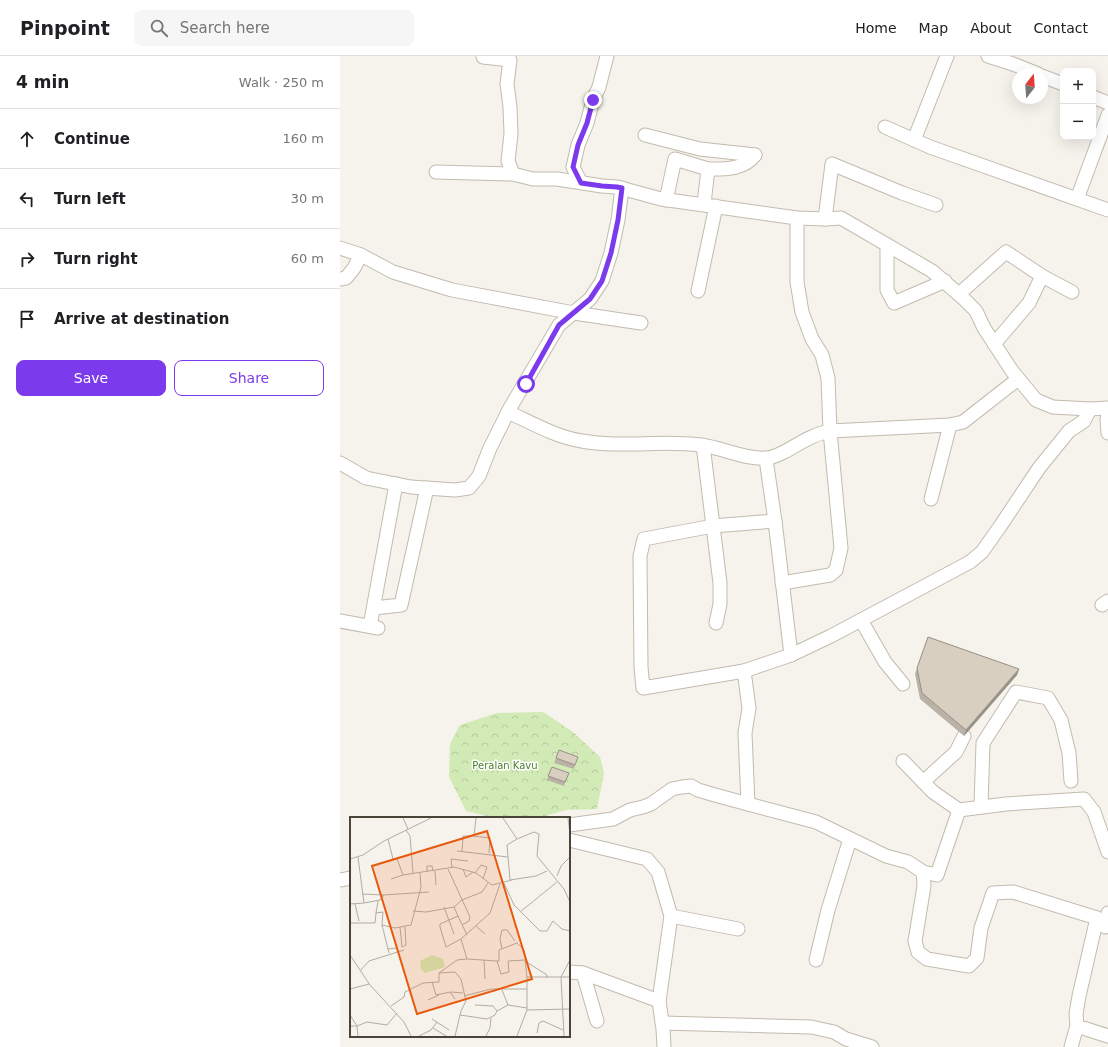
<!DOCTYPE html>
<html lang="en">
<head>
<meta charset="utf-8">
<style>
	:root { --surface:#fff; --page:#f6f6f6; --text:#202124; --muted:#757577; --line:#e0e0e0; --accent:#7c3aed }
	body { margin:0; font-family:"DejaVu Sans",sans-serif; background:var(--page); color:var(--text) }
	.controls { position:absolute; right:12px; top:12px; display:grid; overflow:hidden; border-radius:8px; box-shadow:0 4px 16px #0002 }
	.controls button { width:36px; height:36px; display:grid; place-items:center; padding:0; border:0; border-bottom:1px solid var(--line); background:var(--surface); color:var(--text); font:20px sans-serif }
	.compass { position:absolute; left:672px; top:12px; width:36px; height:36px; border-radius:50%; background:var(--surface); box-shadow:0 4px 16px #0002; rotate:17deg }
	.stop { position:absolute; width:12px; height:12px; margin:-9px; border:3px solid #7c3aed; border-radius:50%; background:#fff }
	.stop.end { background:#7c3aed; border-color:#fff; box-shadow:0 1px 4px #0008 }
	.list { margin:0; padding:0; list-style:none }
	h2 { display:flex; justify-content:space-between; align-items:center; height:52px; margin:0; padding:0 16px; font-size:17px }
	h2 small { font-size:13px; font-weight:400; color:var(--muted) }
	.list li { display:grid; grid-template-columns:26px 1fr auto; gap:12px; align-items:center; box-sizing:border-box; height:60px; padding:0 16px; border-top:1px solid var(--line) }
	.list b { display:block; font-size:15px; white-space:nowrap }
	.list em { font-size:13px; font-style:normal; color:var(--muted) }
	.actions { display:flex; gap:8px; padding:12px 16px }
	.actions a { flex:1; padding:9px 0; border:1px solid var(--accent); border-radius:8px; text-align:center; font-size:14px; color:var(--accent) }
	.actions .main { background:var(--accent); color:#fff }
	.icon { flex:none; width:22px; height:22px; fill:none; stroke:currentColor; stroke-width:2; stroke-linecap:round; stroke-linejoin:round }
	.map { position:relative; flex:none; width:768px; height:991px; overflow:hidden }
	header { display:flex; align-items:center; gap:24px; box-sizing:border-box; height:56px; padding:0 20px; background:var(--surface); border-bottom:1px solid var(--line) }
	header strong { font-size:19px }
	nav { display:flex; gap:22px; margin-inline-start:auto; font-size:14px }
	.search { width:280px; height:36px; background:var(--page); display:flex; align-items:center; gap:10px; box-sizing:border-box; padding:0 14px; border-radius:8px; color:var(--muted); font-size:15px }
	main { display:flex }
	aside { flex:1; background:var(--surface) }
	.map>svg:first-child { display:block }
	.forest { fill:url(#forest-crowns) }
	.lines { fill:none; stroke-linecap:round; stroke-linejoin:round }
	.minor-casing { stroke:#c2bbae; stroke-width:15 }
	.minor { stroke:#fff; stroke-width:13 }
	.wall { fill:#bab2a6 }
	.shaded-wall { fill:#979187 }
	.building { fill:#d8cfc1; stroke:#979187 }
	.route { stroke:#7c3aed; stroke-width:5 }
	.labels { text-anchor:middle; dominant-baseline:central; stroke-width:3; stroke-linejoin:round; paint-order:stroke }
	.park-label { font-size:10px; fill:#4a7f2a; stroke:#fff }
	.inset-road { fill:none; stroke:#b2ada4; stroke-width:1 }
	.view { fill:#e8590c; fill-opacity:0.15; stroke:#e8590c; stroke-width:2 }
	.inset-edge { fill:none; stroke:#4b4439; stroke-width:2 }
</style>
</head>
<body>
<header>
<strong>Pinpoint</strong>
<div class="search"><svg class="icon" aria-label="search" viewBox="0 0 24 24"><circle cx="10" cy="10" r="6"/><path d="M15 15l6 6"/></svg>Search here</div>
<nav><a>Home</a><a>Map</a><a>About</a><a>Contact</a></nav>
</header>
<main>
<aside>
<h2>4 min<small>Walk · 250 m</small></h2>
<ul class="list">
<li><svg class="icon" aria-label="ahead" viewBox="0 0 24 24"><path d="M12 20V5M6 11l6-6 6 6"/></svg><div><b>Continue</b></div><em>160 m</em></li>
<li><svg class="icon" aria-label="left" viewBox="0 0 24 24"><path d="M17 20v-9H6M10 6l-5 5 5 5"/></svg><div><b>Turn left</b></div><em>30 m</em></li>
<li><svg class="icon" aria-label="right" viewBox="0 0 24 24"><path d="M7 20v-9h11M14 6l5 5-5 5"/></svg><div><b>Turn right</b></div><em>60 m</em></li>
<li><svg class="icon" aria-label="arrive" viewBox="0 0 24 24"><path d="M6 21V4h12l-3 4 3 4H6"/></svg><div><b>Arrive at destination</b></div></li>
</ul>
<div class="actions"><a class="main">Save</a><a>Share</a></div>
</aside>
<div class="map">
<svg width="768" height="991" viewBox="0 0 768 991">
	<defs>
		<pattern id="forest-crowns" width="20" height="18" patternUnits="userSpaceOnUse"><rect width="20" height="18" fill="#d2eab5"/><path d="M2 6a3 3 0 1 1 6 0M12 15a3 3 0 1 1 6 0" fill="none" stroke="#b6ca9c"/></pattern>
	</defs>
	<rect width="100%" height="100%" fill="#f6f3ec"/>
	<path class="forest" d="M203,656l30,20 27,25 4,16 -7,36 -31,1 -21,6 -41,2 -17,-2 -21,-5 -17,-34 1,-33 10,-19 37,-12z"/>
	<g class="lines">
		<defs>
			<g id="minor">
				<path d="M143,0v1l27,3 -3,24 3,23 1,27 -3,27 5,13 20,5h24l45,7 15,1 44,12 136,19 28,1 16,-1 91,53 31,27 13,13 8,17 28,43 24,29 17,7 37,2 18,-1"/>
				<path d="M648,0l25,8 25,10"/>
				<path d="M702,20l21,8"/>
				<path d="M753,41l15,6"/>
				<path d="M545,71l45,20 178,63"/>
				<path d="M305,79l55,14 55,6"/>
				<path d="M574,84l33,-84"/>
				<path d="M368,113c16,0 36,1 47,-14"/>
				<path d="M96,116l77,2"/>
				<path d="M241,127l-8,-16 5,-22 9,-22 6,-23 6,-13 8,-31"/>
				<path d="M737,143l31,-84"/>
				<path d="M326,144l9,-41 33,10 -4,35"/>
				<path d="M485,163l7,-55 70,29 34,12"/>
				<path d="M547,189v45l7,13 51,-22"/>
				<path d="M0,192l21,7"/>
				<path d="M702,220l30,16"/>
				<path d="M0,223l6,-1 8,-10 7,-13 32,17 59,18 122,23 67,10"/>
				<path d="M358,235l18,-85"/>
				<path d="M619,238l47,-42 36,24 -13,27 -35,41"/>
				<path d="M750,353l-6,12 -15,10 -30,37 -38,57 -19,27 -12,10 -139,74 -40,19 -47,16 5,37 -4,25 3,71 68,18 70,34 22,6 15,10 1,14 -9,55 3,11 9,7 42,7 8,-8 4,-30 12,-35 20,-1 84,26 -18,78 -3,18 1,12 31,10"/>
				<path d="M168,356c24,11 48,25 74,29 39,7 79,-1 118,4 21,2 46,15 66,13 7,0 14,-4 20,-7 14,-8 28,-17 44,-20l120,-6 13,-3 55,-43"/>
				<path d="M768,356l-1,8 1,13"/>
				<path d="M363,389l17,138v21l-4,19"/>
				<path d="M0,407l26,15 45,9 44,3 14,-2 10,-12 11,-28 20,-40 49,-83 31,-26 12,-18 9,-28 7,-33 4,-32"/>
				<path d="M591,443l19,-74"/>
				<path d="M435,465l16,134"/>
				<path d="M442,527l48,-8 6,-5 5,-22 -11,-117 -2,-53 -6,-23 -10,-16 -10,-27 -5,-30v-64"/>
				<path d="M762,549l6,-4"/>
				<path d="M34,552l27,-3 26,-117"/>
				<path d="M521,564l24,42 18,22"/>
				<path d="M0,565l38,7"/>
				<path d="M30,570l26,-142"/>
				<path d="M404,615l-101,17 -2,-21 -1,-111 4,-17 69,-13 62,-5 -9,-62"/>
				<path d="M563,705l30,31 26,18"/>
				<path d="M583,726l33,-30 8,-16"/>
				<path d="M641,751l2,-64 33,-51 32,6 13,22 8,33 2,28"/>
				<path d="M229,769l44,-6 17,-9 13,-3 8,-3 21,-15 10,-2 9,-1 7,4 17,5 33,9"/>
				<path d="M229,784l78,19 11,13 13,44 -12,85 4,28 1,18"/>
				<path d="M583,816l14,3 22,-65 47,-6 78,-5 10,13 14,40"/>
				<path d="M0,824l11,-2"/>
				<path d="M331,860l67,13"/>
				<path d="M765,871l3,-14"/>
				<path d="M476,904l12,-50 22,-71"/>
				<path d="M229,916l14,1 14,48"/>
				<path d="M243,917l76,28"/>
				<path d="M322,967l149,4 23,5 12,7 26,8"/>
				<path d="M731,991l6,-21"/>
			</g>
		</defs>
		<use href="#minor" class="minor-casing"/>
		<use href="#minor" class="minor"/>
	</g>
	<g class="wall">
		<path d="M588,581l91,32 -2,6 -53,61 -44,-37 -5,-25z"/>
		<path d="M219,694l16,15 -1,4 -20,-6z"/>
		<path d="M212,711l17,6 -5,13 -17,-6z"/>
	</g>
	<path class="shaded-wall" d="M679,613l-2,6 -53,61 2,-6z"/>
	<g class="building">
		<path d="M588,581l91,32 -53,61 -44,-37 -5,-25z"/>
		<path d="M219,694l19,7 -3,8 -19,-7z"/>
		<path d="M212,711l17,6 -4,9 -17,-6z"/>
	</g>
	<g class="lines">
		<path class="route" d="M186,328l33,-59 31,-26 12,-18 9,-28 7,-33 4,-32 -5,-1 -15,-1 -21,-3 -8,-16 5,-22 9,-22 6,-23"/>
	</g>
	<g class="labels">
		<g class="park-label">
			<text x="165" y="709">Peralan Kavu</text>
		</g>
	</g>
	<g transform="translate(10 761)">
		<rect width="220" height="220" fill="#f6f3ec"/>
		<path d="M82,138l11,4 2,8 -20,6 -4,-4 -1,-8z" fill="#d2eab5"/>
		<path class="inset-road" d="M53,1l5,11M153,1l14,21 17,-7 5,2 -2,22 27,33 6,13M218,1l2,16M56,13l4,6 3,37M124,19l2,-18M38,22l5,20h4l6,16 51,-8 22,6 16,12 20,-5M167,22l-10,6 3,35 26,-4 11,-5M107,34l51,6M112,35l1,-16h10l17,2 -1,15M8,40l6,46 16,-3 4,-5 45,-3M0,42l13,-4 21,-14 47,-23M102,51l-1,-9 17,2M98,52l22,48 -1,4 -7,4M113,52l3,8 7,-5M85,54l1,14M77,55v-6h5l1,5M125,56l6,-8 6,2 -4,12M207,59l4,-10 9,-9M41,62l12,-4M154,66l10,22 26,26h7l6,-10 9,8 8,2M150,67l-10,29 -29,26 6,20 30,2 4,13 8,-2 -1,-11 17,-1 2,17h43M12,77l22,1M0,87l14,-1M5,87l4,17M94,90l10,27M104,90l4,9 -18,8v3l6,20 15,-8M63,94l13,1 28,-5 8,-7 20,-8 6,-9M170,95l37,-30M26,96l2,-12M108,99l9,19M0,106h25l1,-10 7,-1 -1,13 6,24M32,108l13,3 16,-3 10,-38 -1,-14M126,109l9,8M50,110l2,20M52,130l4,-2 -1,-18M152,132l-2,-10 2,-9h5l8,11M39,136l-1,-4 8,-1M0,138l20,30 34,37 7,14M134,143l1,19M147,144h2v-11l18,-7 7,7 2,11M175,144l22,14v3M10,154l9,-10 35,-11M89,156l16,-1 6,7 5,22 -5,10 -6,25M89,156l18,-13 10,-1M177,160v33l43,-1M82,165l4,13 14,-3 5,7M0,172l19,-5M152,173l6,15M101,175l12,1M114,179l27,-7h36M78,183l11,-5M41,189l13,-9 1,-5 18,-9 16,-1v-9M147,194l11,-6 19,3M0,198l7,11 10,-4 20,3 10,-12M110,198l27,4 8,-4 2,-4 -4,-5 -18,-1M82,202l17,11M0,209h7l1,10M83,211l13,8M187,216l2,-10 4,-2 20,9M69,219l12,-6 6,-8M136,219l4,-8 1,-10M167,219l10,-26M214,219l-3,-59 9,-17"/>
		<path class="view" d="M137,14l45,148 -115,35 -45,-148z"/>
		<rect width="220" height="220" class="inset-edge"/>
	</g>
</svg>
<div class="controls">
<button>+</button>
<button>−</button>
</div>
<svg class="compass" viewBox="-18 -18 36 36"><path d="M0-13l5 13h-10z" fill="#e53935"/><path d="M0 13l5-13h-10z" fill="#757577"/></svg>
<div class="stop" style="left:186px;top:328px"></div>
<div class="stop end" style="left:253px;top:44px"></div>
</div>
</main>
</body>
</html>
